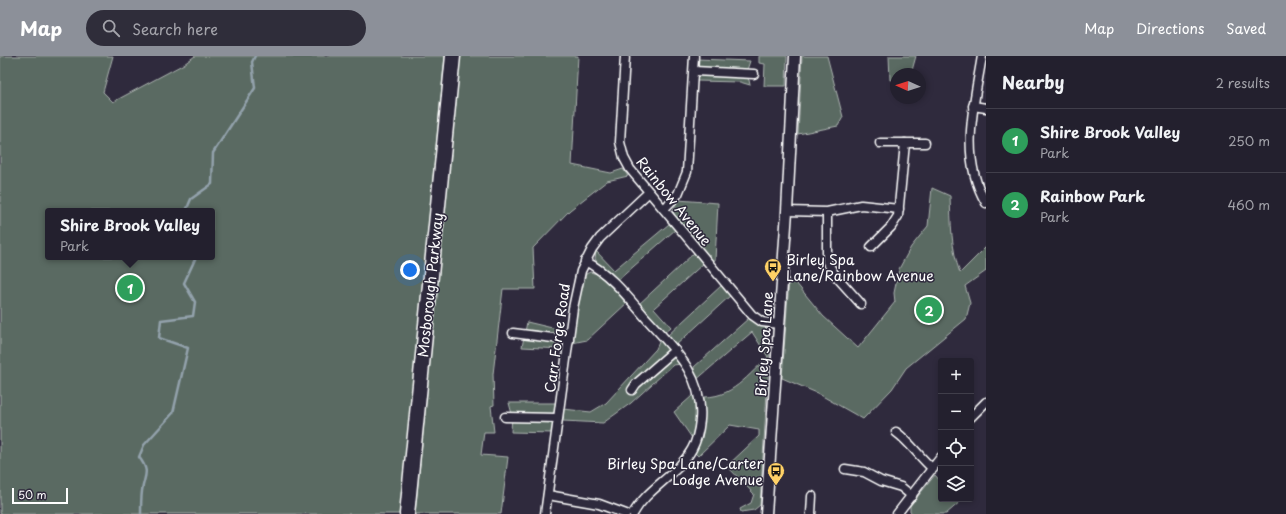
<!DOCTYPE html>
<html lang="en">
<head>
<meta charset="utf-8">
<style>
	:root { --surface:#23202e; --page:#2f2d3a; --text:#f1f3f6; --muted:#a3a3aa; --line:#403e4a; --accent:#8c9099 }
	body { margin:0; font-family:"Playpen Sans",sans-serif; background:var(--page); color:var(--text) }
	.controls { position:absolute; right:12px; bottom:12px; display:grid; overflow:hidden; border-radius:4px; box-shadow:0 2px 6px #0003 }
	.controls button { width:36px; height:36px; display:grid; place-items:center; padding:0; border:0; border-bottom:1px solid var(--line); background:var(--surface); color:var(--text); font:20px sans-serif }
	.compass { position:absolute; left:890px; top:12px; width:36px; height:36px; border-radius:50%; background:var(--surface); box-shadow:0 2px 6px #0003; rotate:273deg }
	.scale { position:absolute; left:12px; bottom:10px; width:56px; box-sizing:border-box; padding-left:4px; border:2px solid #fff; border-top:0; font-size:11px; line-height:14px; white-space:nowrap; color:#fff; -webkit-text-stroke:3px #2f2a3d; paint-order:stroke }
	.you { position:absolute; left:410px; top:214px; width:14px; height:14px; margin:-10px; border:3px solid #fff; border-radius:50%; background:#1a73e8; box-shadow:0 0 0 6px #1a73e833 }
	.badge { display:grid; place-items:center; width:26px; height:26px; border-radius:50%; background:var(--accent); color:#fff; font-size:13px; font-weight:700 }
	.pin { position:absolute; translate:-50% -50%; border:2px solid #fff; box-shadow:0 1px 4px #0006 }
	.popup { position:absolute; left:45px; top:152px; width:170px; height:52px; box-sizing:border-box; display:grid; place-content:center; border-radius:4px; background:var(--surface); filter:drop-shadow(0 1px 3px #0005); font-size:13px; white-space:nowrap; color:var(--muted) }
	.popup b { font-size:15px; color:var(--text) }
	.popup::after { content:''; position:absolute; left:50%; top:100%; margin-left:-8px; border:8px solid transparent; border-top-color:var(--surface) }
	.list { margin:0; padding:0; list-style:none }
	h2 { display:flex; justify-content:space-between; align-items:center; height:52px; margin:0; padding:0 16px; font-size:17px }
	h2 small { font-size:13px; font-weight:400; color:var(--muted) }
	.list li { display:grid; grid-template-columns:26px 1fr auto; gap:12px; align-items:center; box-sizing:border-box; height:64px; padding:0 16px; border-top:1px solid var(--line) }
	.list b { display:block; font-size:15px; white-space:nowrap }
	.list p { margin:0; font-size:13px; white-space:nowrap; color:var(--muted) }
	.list em { font-size:13px; font-style:normal; color:var(--muted) }
	.icon { flex:none; width:22px; height:22px; fill:none; stroke:currentColor; stroke-width:2; stroke-linecap:round; stroke-linejoin:round }
	.map { position:relative; flex:none; width:986px; height:458px; overflow:hidden }
	header { display:flex; align-items:center; gap:24px; box-sizing:border-box; height:56px; padding:0 20px; background:var(--accent); color:#fff }
	header strong { font-size:19px }
	nav { display:flex; gap:22px; margin-inline-start:auto; font-size:14px }
	.search { width:280px; height:36px; background:var(--page); display:flex; align-items:center; gap:10px; box-sizing:border-box; padding:0 14px; border-radius:22px; color:var(--muted); font-size:15px }
	main { display:flex }
	aside { flex:1; background:var(--surface) }
	.map>svg:first-child { display:block }
	.green { fill:#5a6a62; stroke:#acb4b0; fill-rule:evenodd }
	.lines { fill:none; stroke-linecap:round; stroke-linejoin:round }
	.stream { stroke:#93a2ac; stroke-width:2.5 }
	.minor-casing { stroke:#fff; stroke-width:11 }
	.tertiary-casing { stroke:#fff; stroke-width:13 }
	.trunk-casing { stroke:#fff; stroke-width:17 }
	.minor { stroke:#2f2a3d; stroke-width:8 }
	.tertiary { stroke:#2f2a3d; stroke-width:10 }
	.trunk { stroke:#2f2a3d; stroke-width:14 }
	.labels { text-anchor:middle; dominant-baseline:central; stroke-width:3; stroke-linejoin:round; paint-order:stroke }
	.street-label { font-size:14px; fill:#fff; stroke:#2f2a3d }
	.poi-label { font-size:14px; fill:#fff; stroke:#2f2a3d; text-anchor:start }
</style>
</head>
<body>
<header>
<strong>Map</strong>
<div class="search"><svg class="icon" aria-label="search" viewBox="0 0 24 24"><circle cx="10" cy="10" r="6"/><path d="M15 15l6 6"/></svg>Search here</div>
<nav><a>Map</a><a>Directions</a><a>Saved</a></nav>
</header>
<main>
<div class="map">
<svg width="986" height="458" viewBox="0 0 986 458">
	<rect width="100%" height="100%" fill="#2f2a3d"/>
	<filter id="ink" filterUnits="userSpaceOnUse"><feTurbulence type="fractalNoise" baseFrequency=".025" numOctaves="2"/><feDisplacementMap in="SourceGraphic" scale="8" xChannelSelector="R" yChannelSelector="G"/><feConvolveMatrix kernelMatrix="1 2 1 2 8 2 1 2 1" color-interpolation-filters="sRGB"/></filter>
	<g filter="url(#ink)">
		<g class="green">
			<path d="M0,0h113l-10,36 10,10 71,-38 11,-8h250l-45,458h-400zM48,155h164v46h-164z"/>
			<path d="M460,0h118l-6,109 39,8 12,-4 5,7 -21,5 -37,29 -37,38 2,41h-32l-10,85 1,31 -3,1 3,26h-10l-3,23 27,2 -7,57h-86z"/>
			<path d="M759,0h28l-1,30h-22l1,-22 -6,-1z"/>
			<path d="M802,0h25l16,61 -5,9 -40,8z"/>
			<path d="M889,0h27l-5,18h-15v7l-6,-1z"/>
			<path d="M697,3l53,2 -5,15 4,4 1,5 -10,-3 -43,-1z"/>
			<path d="M932,132l18,8c1,27 1,52 10,77l26,-26v24l-21,15 5,17 -4,16 -60,49 -14,21 -29,30 -46,-26 -35,-15 7,-97 7,2 27,33 35,32 37,-46 -1,-9 5,-24 12,-22 17,-21z"/>
			<path d="M678,144l40,3 -3,57 -3,3 -37,-45 -2,-8z"/>
			<path d="M669,168l6,6 -58,51 -16,-13 -6,-9 1,-8 18,19z"/>
			<path d="M694,197l10,10 -50,45 17,19 -7,6 -26,-28z"/>
			<path d="M590,216l11,3 27,27 -41,38 -15,3 10,-60 4,-9z"/>
			<path d="M722,229l9,10 -56,51 -8,-10z"/>
			<path d="M749,262l17,8 4,17 -10,162 -6,5 -13,2 -1,-3 11,-6 3,-9 -27,-28 32,-30v-6l-29,-5 -32,31 -3,-3 -3,-15 -18,-26 18,-16c37,6 51,-16 76,-39l-16,-25 -57,49 -1,-14z"/>
			<path d="M527,266l38,9 -3,18 -40,-2z"/>
			<path d="M660,284l22,24 -9,1 -42,38 -28,20 -40,-2v-12l28,3 15,-9 50,-54z"/>
			<path d="M509,347h47l-3,30 -42,-1 1,-18z"/>
			<path d="M935,419l6,7v17h18l2,2 -15,13h-33l-3,-3v-5z"/>
		</g>
		<g class="lines">
			<g class="stream">
				<path d="M186,155l5,-12 21,-15 1,-31 42,-65 -3,-26 3,-6"/>
				<path d="M141,458c0,-8 0,-15 1,-23 2,-16 9,-18 -3,-34l5,-12 29,-32 15,-65 -29,-10 2,-18 32,-4 2,-14 -11,-19 12,-26"/>
			</g>
			<defs>
				<g id="minor">
					<path d="M625,0l-5,86 4,16 6,11 122,146 10,7 17,2"/>
					<path d="M982,0c-8,50 -23,101 4,147"/>
					<path d="M694,15l60,3"/>
					<path d="M973,50l13,2"/>
					<path d="M880,87h45"/>
					<path d="M664,153l14,-15 9,-22 7,-116"/>
					<path d="M787,155l40,1 34,-7 38,4"/>
					<path d="M827,156v50l8,13 26,29"/>
					<path d="M871,191l20,-20 7,-11 7,-73"/>
					<path d="M585,205c24,12 42,35 60,56 27,30 59,58 55,103 -1,10 -3,20 -8,29 -14,26 -45,39 -59,65"/>
					<path d="M513,277l56,7"/>
					<path d="M632,334l4,-6 39,-34"/>
					<path d="M505,361l53,1"/>
					<path d="M971,361l15,-15"/>
					<path d="M896,376c15,11 23,25 37,37"/>
					<path d="M845,413l19,3 17,9 20,6 11,9"/>
					<path d="M548,439l51,9 27,10"/>
					<path d="M545,458l28,-206 8,-37 11,-22 8,-11 49,-46"/>
					<path d="M811,458l1,-18"/>
					<path d="M897,458l44,-57"/>
				</g>
				<path id="tertiary" d="M766,458l21,-303 8,-155"/>
				<path id="trunk" d="M407,458l46,-458"/>
			</defs>
			<use href="#minor" class="minor-casing"/>
			<use href="#tertiary" class="tertiary-casing"/>
			<use href="#trunk" class="trunk-casing"/>
			<use href="#minor" class="minor"/>
			<use href="#tertiary" class="tertiary"/>
			<use href="#trunk" class="trunk"/>
		</g>
	</g>
	<defs>
		<symbol id="bus-pin" viewBox="-11 -11 22 30"><path d="M0 17L-7.5 6A9.5 9.5 0 1 1 7.5 6Z" fill="#ffd166" stroke="#2f2a3d"/><path d="M-5-6H5V4H4V6H2V4H-2V6H-4V4H-5ZM-3.5-4V0h7V-4ZM-3.5 1.2v1.5H-2V1.2ZM2 1.2v1.5H3.5V1.2Z" fill="#111"/></symbol>
	</defs>
	<g fill-rule="evenodd">
		<use href="#bus-pin" x="763" y="201" width="20" height="27"/>
		<use href="#bus-pin" x="766" y="405" width="20" height="27"/>
	</g>
	<g class="labels">
		<g class="street-label">
			<text transform="translate(674 145) rotate(51)">Rainbow Avenue</text>
			<text transform="translate(430 229) rotate(-84)">Mosborough Parkway</text>
			<text transform="translate(557 282) rotate(-82)">Carr Forge Road</text>
			<text transform="translate(764 288) rotate(-86)">Birley Spa Lane</text>
		</g>
		<g class="poi-label">
			<text x="786" y="203">Birley Spa<tspan x="786" dy="16">Lane/Rainbow Avenue</tspan></text>
			<text x="763" y="407" text-anchor="end">Birley Spa Lane/Carter<tspan x="763" dy="16">Lodge Avenue</tspan></text>
		</g>
	</g>
</svg>
<div class="controls">
<button>+</button>
<button>−</button>
<button><svg class="icon" aria-label="locate" viewBox="0 0 24 24"><circle cx="12" cy="12" r="6"/><path d="M12 2v4M12 18v4M2 12h4M18 12h4"/></svg></button>
<button><svg class="icon" aria-label="layers" viewBox="0 0 24 24"><path d="M12 4l9 5-9 5-9-5zM3 14l9 5 9-5"/></svg></button>
</div>
<svg class="compass" viewBox="-18 -18 36 36"><path d="M0-13l5 13h-10z" fill="#e53935"/><path d="M0 13l5-13h-10z" fill="#a3a3aa"/></svg>
<div class="scale">50 m</div>
<div class="you"></div>
<div class="pin badge" style="left:130px;top:232px;background:#2e9e5b">1</div>
<div class="popup"><b>Shire Brook Valley</b>Park</div>
<div class="pin badge" style="left:929px;top:254px;background:#2e9e5b">2</div>
</div>
<aside>
<h2>Nearby<small>2 results</small></h2>
<ul class="list">
<li><span class="badge" style="background:#2e9e5b">1</span><div><b>Shire Brook Valley</b><p>Park</p></div><em>250 m</em></li>
<li><span class="badge" style="background:#2e9e5b">2</span><div><b>Rainbow Park</b><p>Park</p></div><em>460 m</em></li>
</ul>
</aside>
</main>
</body>
</html>
